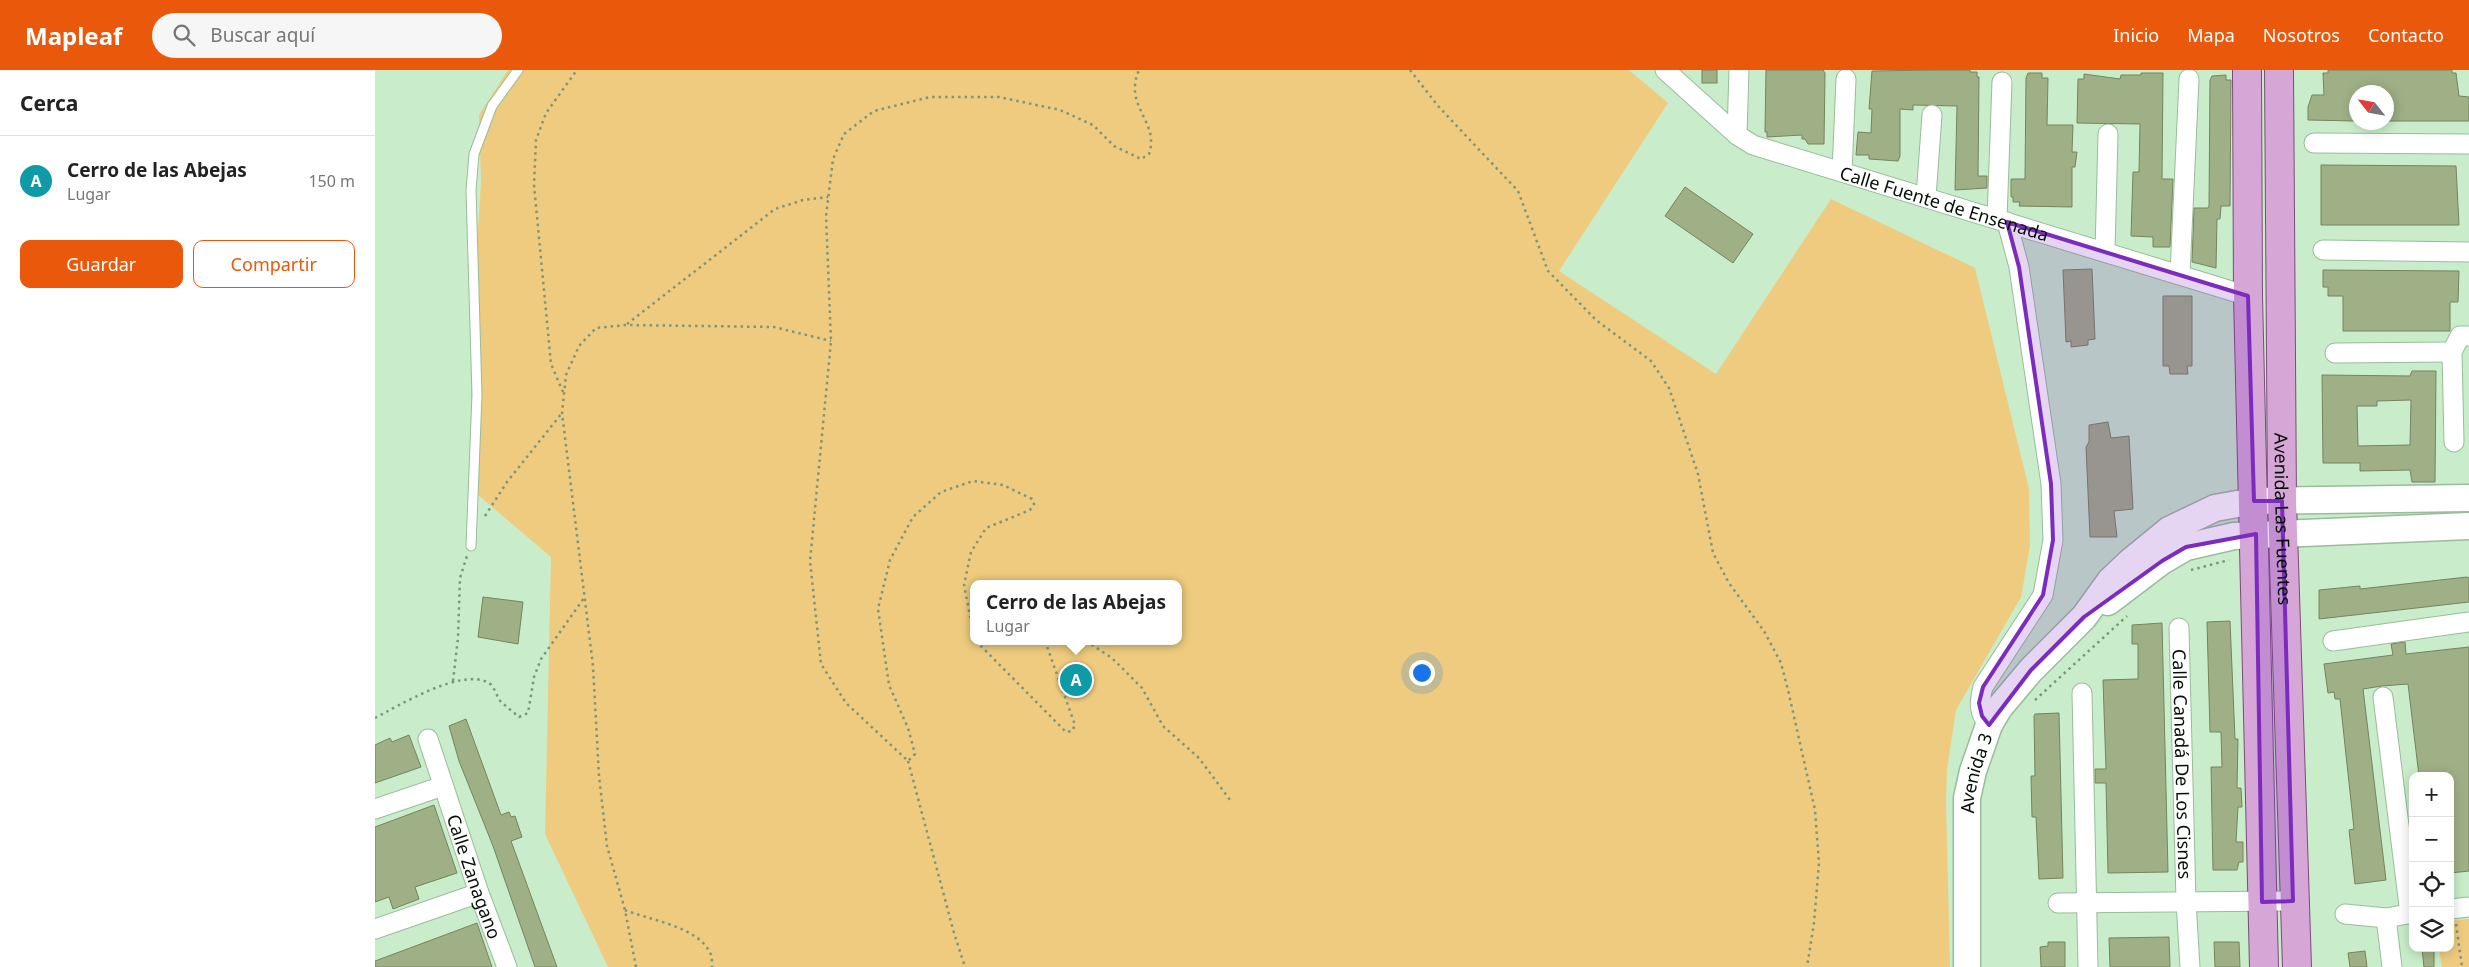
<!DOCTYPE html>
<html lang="es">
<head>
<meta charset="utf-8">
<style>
	:root { --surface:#fff; --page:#f6f6f6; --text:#222; --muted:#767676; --line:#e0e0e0; --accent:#ea580c }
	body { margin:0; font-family:"Noto Sans",sans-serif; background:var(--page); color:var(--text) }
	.controls { position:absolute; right:15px; bottom:15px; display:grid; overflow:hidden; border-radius:10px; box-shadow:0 2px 12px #0003 }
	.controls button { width:45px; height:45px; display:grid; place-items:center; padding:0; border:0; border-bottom:1px solid var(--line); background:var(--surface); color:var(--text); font:25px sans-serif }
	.compass { position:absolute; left:1974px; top:15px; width:45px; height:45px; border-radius:50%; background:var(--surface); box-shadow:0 2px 12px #0003; rotate:301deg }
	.you { position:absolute; left:1046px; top:602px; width:18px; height:18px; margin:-12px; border:4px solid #fff; border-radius:50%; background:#1a73e8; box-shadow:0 0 0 8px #1a73e833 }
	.badge { display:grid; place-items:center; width:32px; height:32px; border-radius:50%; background:var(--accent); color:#fff; font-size:16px; font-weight:700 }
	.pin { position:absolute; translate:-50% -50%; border:2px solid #fff; box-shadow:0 1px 5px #0006 }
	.popup { position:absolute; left:595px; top:510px; width:212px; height:65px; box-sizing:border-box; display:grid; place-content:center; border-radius:10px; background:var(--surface); filter:drop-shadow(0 1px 4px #0005); font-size:16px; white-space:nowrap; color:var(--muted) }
	.popup b { font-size:19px; color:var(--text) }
	.popup::after { content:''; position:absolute; left:50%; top:100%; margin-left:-10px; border:10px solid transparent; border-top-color:var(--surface) }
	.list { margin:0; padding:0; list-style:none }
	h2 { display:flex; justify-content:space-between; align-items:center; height:65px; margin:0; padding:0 20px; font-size:21px }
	h2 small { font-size:16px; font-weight:400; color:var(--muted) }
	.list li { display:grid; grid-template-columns:32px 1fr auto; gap:15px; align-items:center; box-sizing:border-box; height:90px; padding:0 20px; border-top:1px solid var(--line) }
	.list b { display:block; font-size:19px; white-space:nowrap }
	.list p { margin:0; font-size:16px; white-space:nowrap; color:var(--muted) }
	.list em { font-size:16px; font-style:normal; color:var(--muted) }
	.actions { display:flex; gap:10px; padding:15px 20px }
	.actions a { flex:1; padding:11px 0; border:1px solid var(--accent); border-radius:10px; text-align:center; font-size:18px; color:var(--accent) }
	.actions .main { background:var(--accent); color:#fff }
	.icon { flex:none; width:28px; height:28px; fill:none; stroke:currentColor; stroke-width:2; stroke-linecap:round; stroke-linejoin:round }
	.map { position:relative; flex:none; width:2094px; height:897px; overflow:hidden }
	header { display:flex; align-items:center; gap:30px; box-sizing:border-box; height:70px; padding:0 25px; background:var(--accent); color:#fff }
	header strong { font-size:24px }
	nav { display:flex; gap:28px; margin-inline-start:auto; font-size:18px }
	.search { width:350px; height:45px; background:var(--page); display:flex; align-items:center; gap:12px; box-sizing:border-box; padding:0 18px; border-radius:28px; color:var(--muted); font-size:19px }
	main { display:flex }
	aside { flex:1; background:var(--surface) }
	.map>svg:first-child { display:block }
	.green { fill:#eecb7e; fill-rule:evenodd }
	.building { fill:#9fb086; stroke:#74845d; fill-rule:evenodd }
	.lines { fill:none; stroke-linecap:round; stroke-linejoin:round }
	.lane-casing { stroke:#99bc9a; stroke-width:11 }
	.street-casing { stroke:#99bc9a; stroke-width:21 }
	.secondary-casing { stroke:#99bc9a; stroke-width:29 }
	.primary-casing { stroke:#7a4b7b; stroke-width:30 }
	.path { stroke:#7c967d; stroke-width:2.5; stroke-dasharray:2.5 4; stroke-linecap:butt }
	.lane { stroke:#fff; stroke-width:9 }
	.street { stroke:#fff; stroke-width:19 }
	.secondary { stroke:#fff; stroke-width:26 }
	.primary { stroke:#d5a6d6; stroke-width:28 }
	.marked { fill:#7b2cbf; fill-opacity:0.2; stroke:#7b2cbf; stroke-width:4; stroke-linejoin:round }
	.labels { text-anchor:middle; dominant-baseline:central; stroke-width:4.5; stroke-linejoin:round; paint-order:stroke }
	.street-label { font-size:18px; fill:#040f05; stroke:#c9edca }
</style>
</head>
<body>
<header>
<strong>Mapleaf</strong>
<div class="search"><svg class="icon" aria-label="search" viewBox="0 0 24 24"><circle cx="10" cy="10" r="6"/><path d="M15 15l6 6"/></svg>Buscar aquí</div>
<nav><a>Inicio</a><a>Mapa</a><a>Nosotros</a><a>Contacto</a></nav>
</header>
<main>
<aside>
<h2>Cerca<small></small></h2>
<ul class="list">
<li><span class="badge" style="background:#0f9aa8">A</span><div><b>Cerro de las Abejas</b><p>Lugar</p></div><em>150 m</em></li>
</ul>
<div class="actions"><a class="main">Guardar</a><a>Compartir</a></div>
</aside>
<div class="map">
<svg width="2094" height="897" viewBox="0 0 2094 897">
	<rect width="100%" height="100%" fill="#c9edca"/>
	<g class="green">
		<path d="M133,0h1121l39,33 -109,168 157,103 115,-175 144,69 54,221 1,57 -9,51 -65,113 -9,59 -1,32 4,166h-1342l-63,-133 6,-277 -80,-68v-150l10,-157 -2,-67zM598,514h206v57h-206z"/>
		<path d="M2094,849v48h-27l-3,-19h11v-27z"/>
	</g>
	<g class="building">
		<rect x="1327" y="0" width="15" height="13"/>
		<path d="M1391,0h57l2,3 -1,71h-16l-3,-5h-3v-4l-35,2v-5h-2z"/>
		<path d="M1562,0h33v2h7v5h2l-1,99h9v12l-32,2 2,-84 -44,-1v5l-13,-1v47l-2,5 -29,-2v-4h-13l2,-23 13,1 1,-24h-3l3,-38z"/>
		<path d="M1953,0h124v3h4l3,23 10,1v24h-82v-30h-30l-3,30 -46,-1v-13l4,-12h12l-1,-22h5z"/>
		<path d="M1653,3h14v5h6l-1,47h26l-1,27h5l-2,15h-3v40l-53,-1 1,-4h-7v-5h-2v-18h14l1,-101z"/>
		<path d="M1766,3h22l-1,106h11l-3,68h-17v-10l-22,-1 2,-64h6l1,-48 -63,-1 1,-44h6v-5l36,5 1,-4h20z"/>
		<path d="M1851,5v5h5l-1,126h-9l-1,13h-3l-1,49 -24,-6 2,-54h14l1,-2 1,-126 2,-4z"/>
		<path d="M1946,95l135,1 3,59h-138z"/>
		<path d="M1310,117l68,47 -20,29 -68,-47z"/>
		<path d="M1717,199l3,70 -7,1v5l-17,2v-6l-5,1 -3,-72z"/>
		<path d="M1948,200l136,1 -1,31h-8v29h-107v-35h-15v-9h-5z"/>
		<path d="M1788,226h29v70h-5l1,8h-18l-1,-8h-6z"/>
		<path d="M2037,301h24l-1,111h-23l-2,-12 -50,1v-8h-37l-1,-88 88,1zM2036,330l-1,45 -52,1 -1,-40h20v-5z"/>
		<path d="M1733,352l3,16 18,-2 4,73 -19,2 3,26h-27l-4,-90 3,-5v-17z"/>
		<path d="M2092,507l2,1v24l-150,17v-29l41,-4v3z"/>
		<path d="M108,527l40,5 -5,42 -40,-7z"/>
		<path d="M1855,551l5,118h3l-1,49h4l1,19h-4l-2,35h7v20h-4l-2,8h-24l-2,-103h11l-1,-35h-11l-3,-110z"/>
		<path d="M1787,553l6,249 -60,1 -2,-90h-11v-14h11l-3,-89 35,-1v-35h-6v-19z"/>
		<path d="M2030,572l1,12 63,-7v224l-19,2v-97h-31l-11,-92 -26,2 -19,3 23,191 -31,4 -6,-54 5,-1 -14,-130h-5l-1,-7 -6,1 -4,-29 69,-9 -2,-11z"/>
		<path d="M1684,643l4,165 -24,1 -3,-62h-4l-1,-41h4l-1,-60 1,-2z"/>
		<path d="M91,649l35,96 8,-3 2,5 4,-1 7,21 -11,4 46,126h-22l-42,-121 -34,-85 -10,-35z"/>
		<path d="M34,665l12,32 -46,16v-38l15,-7 2,4z"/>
		<path d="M59,735l23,68 -42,14 4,12 -26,10 -4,-12 -14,5v-75z"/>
		<path d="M102,853l15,44h-117v-6z"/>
		<path d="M1794,867l1,30h-60l-1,-29z"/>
		<path d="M1673,872h17v25h-24l-1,-20 8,-1z"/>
		<path d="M1839,872h25l1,25h-25z"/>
		<path d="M2059,878v19h-10l-2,-18z"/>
		<path d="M1990,881l2,16h-17l-2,-14z"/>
	</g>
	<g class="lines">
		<defs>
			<path id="lane" d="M96,476l6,-151 -6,-205 3,-36 18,-48 26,-36"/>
			<g id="street">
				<path id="s1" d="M1290,0l72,65 16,10 495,151"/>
				<path d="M1362,65l2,-65"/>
				<path d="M1939,73l155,1"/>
				<path d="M1467,102l4,-93"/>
				<path d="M1551,127l6,-82"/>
				<path d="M1622,149l5,-137"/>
				<path d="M1948,180l146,2"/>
				<path d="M1730,182l3,-118"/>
				<path d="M1805,204l9,-195"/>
				<path d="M1960,283l117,-1"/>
				<path d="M2079,372l-2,-90 8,-16h9"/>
				<path id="s2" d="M1804,558l7,273 4,66"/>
				<path d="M1958,571l136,-19"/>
				<path d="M1707,623l6,274"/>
				<path d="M2008,627l27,217"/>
				<path d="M1614,655c-11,-13 -10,-22 -6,-38l60,-92 10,-55 -2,-56 -32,-217 -12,-45"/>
				<path id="s3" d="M53,669l51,154 28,74"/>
				<path d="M0,739l68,-23"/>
				<path d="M1683,833l235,-2"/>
				<path d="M2075,839l19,-2"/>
				<path d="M1970,844l41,4 27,-5"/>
				<path d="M2011,848l6,49"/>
				<path d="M0,859l104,-36"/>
			</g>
			<g id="secondary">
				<path d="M1733,532l54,-41 24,-14 48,-11 235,-10"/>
				<path id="s4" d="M1592,897v-169l6,-27 16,-46 10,-17 32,-38 53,-53 26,-36 20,-19 39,-32 46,-22 39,-7 215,-3"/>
			</g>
			<g id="primary">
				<path d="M1872,0l1,226 16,671"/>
				<path id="s5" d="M1904,0l3,431 15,466"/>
			</g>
		</defs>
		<use href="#lane" class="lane-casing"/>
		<use href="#street" class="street-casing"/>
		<use href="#secondary" class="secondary-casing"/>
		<use href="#primary" class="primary-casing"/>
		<g class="path">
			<path d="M1035,0l28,36 80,85 30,80 48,49 55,41 18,27 29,86 15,79 16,30 35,48 17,32 7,27 27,120 4,53 -5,60 -7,44"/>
			<path d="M252,254l148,-115 28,-9 25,-3"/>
			<path d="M188,322l-12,-28 -17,-179 2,-45 10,-27 31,-43"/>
			<path d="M110,446l22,-34 55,-69"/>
			<path d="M1816,500l38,-10"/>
			<path d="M598,561l-9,-46 7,-33 15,-24 44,-18 4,-6 -2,-5 -29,-14 -30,-4 -32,11 -28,25 -23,43 -12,49 11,76 19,43 7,26 -7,7 -62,-58 -25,-39 -11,-103 21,-220 -5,-125 7,-57 11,-25 30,-23 56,-14h69l61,13 33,15 21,21 27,13 8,-5c11,-33 -26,-47 -10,-84"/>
			<path d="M601,571l90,91 6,-1 3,-6 -30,-84"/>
			<path d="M711,571l26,17 30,30 21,38 36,32 31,42"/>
			<path d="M78,611l5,-43 2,-60 7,-22"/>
			<path d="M1660,630l92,-84"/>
			<path d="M0,648c25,-13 87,-51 114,-35 6,4 7,13 12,19 6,5 12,10 18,15l9,-4 6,-36 7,-18 43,-61"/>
			<path d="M533,691l46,172 11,34"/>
			<path d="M250,840c24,10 76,17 86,45 1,3 1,9 1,12"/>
			<path d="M2081,854l6,43"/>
			<path d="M261,897l-11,-57 -18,-64 -8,-70 -6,-110 -31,-253 4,-38 13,-29 17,-18 30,-3 148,2 57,14"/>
		</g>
		<use href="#lane" class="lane"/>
		<use href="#street" class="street"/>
		<use href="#secondary" class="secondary"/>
		<use href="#primary" class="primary"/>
	</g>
	<path class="marked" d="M1632,152l241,74 6,205h28l11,400 -31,1 -6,-368 -70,13 -24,14 -78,56 -53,53 -42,55 -7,-9 -3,-13 4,-16 60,-92 10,-55 -2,-56 -32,-217z"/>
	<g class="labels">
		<g class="street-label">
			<text stroke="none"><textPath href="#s1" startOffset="316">Calle Fuente de Ensenada</textPath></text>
			<text stroke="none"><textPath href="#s5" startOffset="449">Avenida Las Fuentes</textPath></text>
			<text stroke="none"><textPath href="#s2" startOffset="136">Calle Canadá De Los Cisnes</textPath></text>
			<text stroke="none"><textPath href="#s4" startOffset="195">Avenida 3</textPath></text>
			<text stroke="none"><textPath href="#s3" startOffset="145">Calle Zanagano</textPath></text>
		</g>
	</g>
</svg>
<div class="controls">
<button>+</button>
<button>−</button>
<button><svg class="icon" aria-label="locate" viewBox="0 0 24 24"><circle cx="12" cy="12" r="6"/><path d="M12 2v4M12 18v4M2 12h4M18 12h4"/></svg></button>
<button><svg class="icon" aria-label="layers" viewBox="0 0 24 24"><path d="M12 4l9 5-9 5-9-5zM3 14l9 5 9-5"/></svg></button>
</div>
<svg class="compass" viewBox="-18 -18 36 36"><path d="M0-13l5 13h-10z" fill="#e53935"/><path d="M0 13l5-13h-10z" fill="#767676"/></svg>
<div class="you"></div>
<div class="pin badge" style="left:701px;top:610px;background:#0f9aa8">A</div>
<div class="popup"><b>Cerro de las Abejas</b>Lugar</div>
</div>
</main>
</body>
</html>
